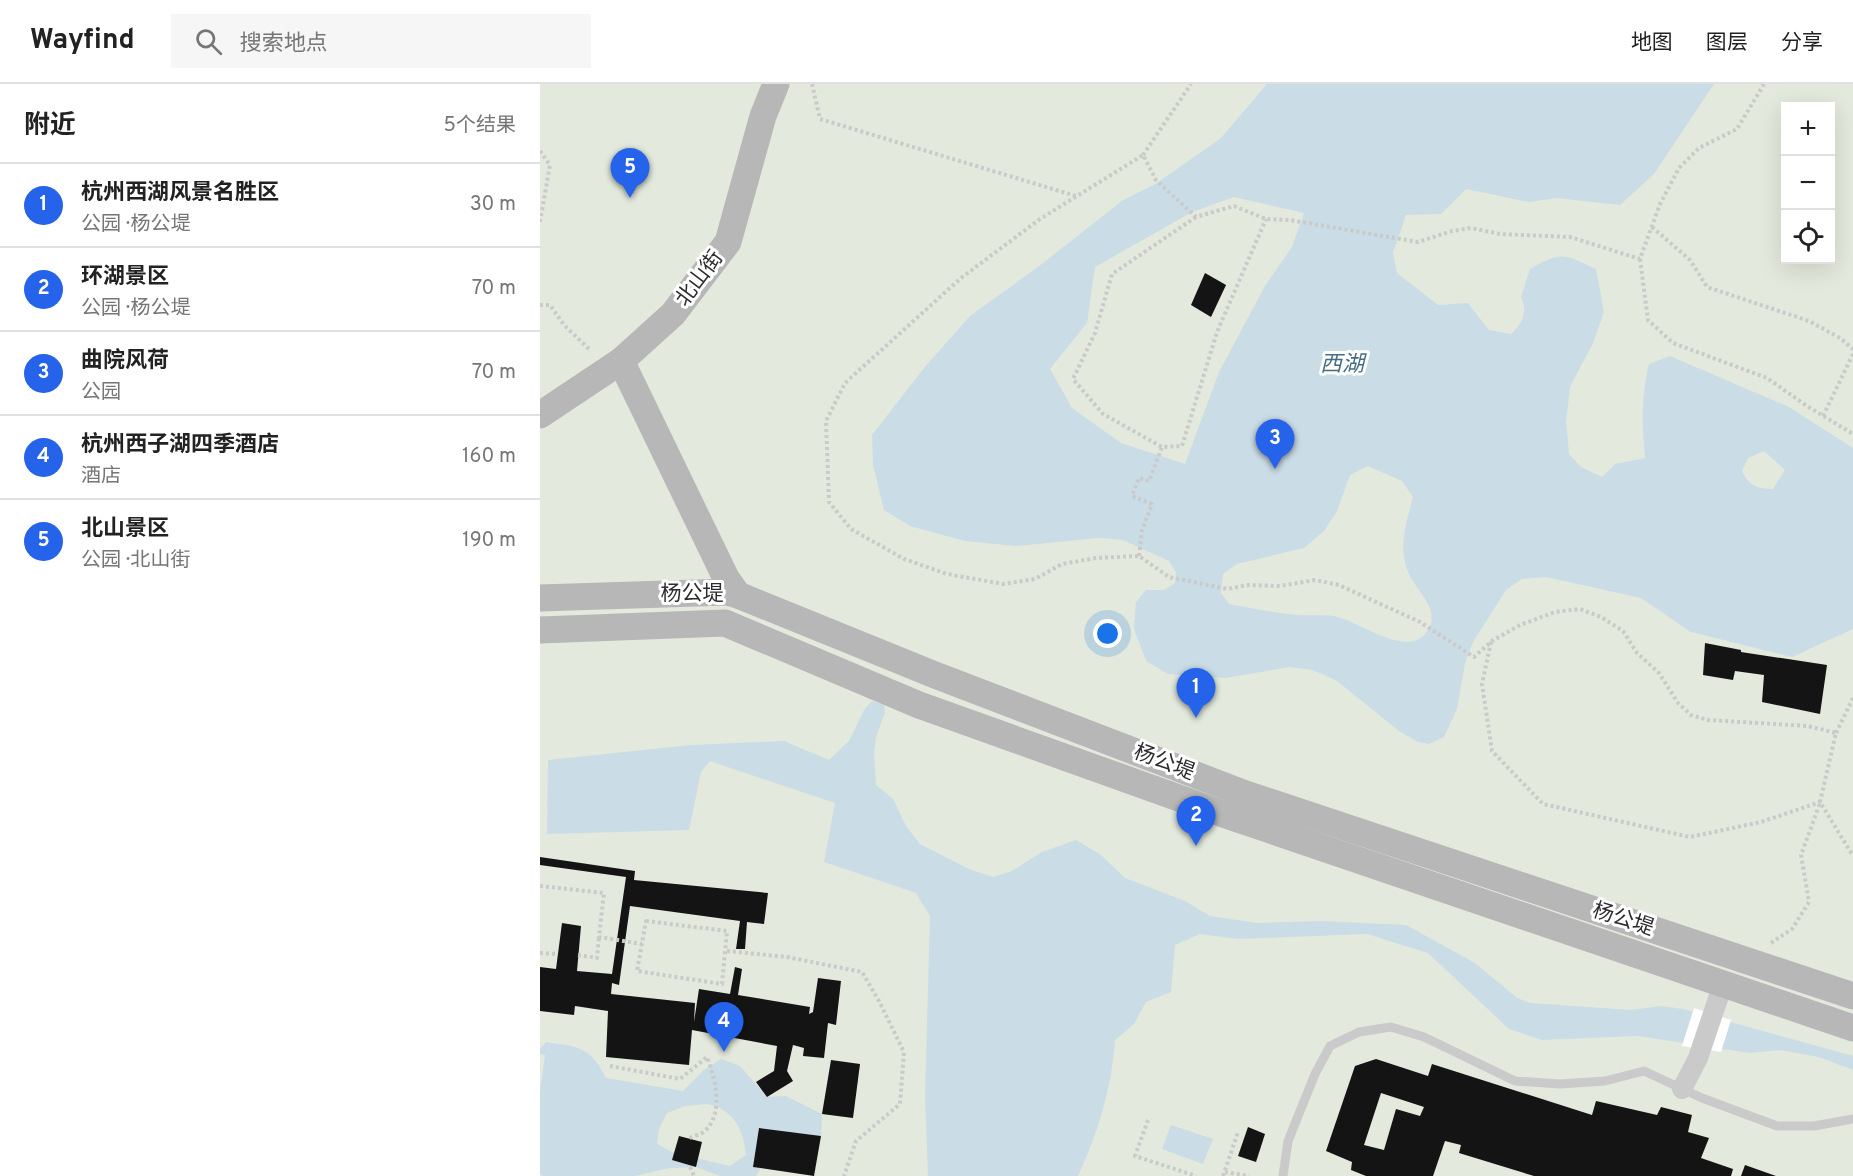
<!DOCTYPE html>
<html lang="zh">
<head>
<meta charset="utf-8">
<style>
	:root { --surface:#fff; --page:#f6f6f6; --text:#222; --muted:#767676; --line:#e0e0e0; --accent:#2563eb }
	body { margin:0; font-family:Overpass,"Noto Sans SC",sans-serif; background:var(--page); color:var(--text) }
	.controls { position:absolute; right:18px; top:18px; display:grid; overflow:hidden; border-radius:0px; box-shadow:0 6px 24px #0002 }
	.controls button { width:54px; height:54px; display:grid; place-items:center; padding:0; border:0; border-bottom:2px solid var(--line); background:var(--surface); color:var(--text); font:30px sans-serif }
	.you { position:absolute; left:568px; top:550px; width:21px; height:21px; margin:-15px; border:4px solid #fff; border-radius:50%; background:#1a73e8; box-shadow:0 0 0 9px #1a73e833 }
	.badge { display:grid; place-items:center; width:39px; height:39px; border-radius:50%; background:var(--accent); color:#fff; font-size:20px; font-weight:700 }
	.pin { position:absolute; translate:-50% -50px; filter:drop-shadow(0 2px 3px #0008) }
	.pin::after { content:''; position:absolute; top:32px; width:21px; height:18px; background:inherit; clip-path:polygon(0 0,100% 0,50% 100%) }
	.list { margin:0; padding:0; list-style:none }
	h2 { display:flex; justify-content:space-between; align-items:center; height:78px; margin:0; padding:0 24px; font-size:26px }
	h2 small { font-size:20px; font-weight:400; color:var(--muted) }
	.list li { display:grid; grid-template-columns:39px 1fr auto; gap:18px; align-items:center; box-sizing:border-box; height:84px; padding:0 24px; border-top:2px solid var(--line) }
	.list b { display:block; font-size:22px; white-space:nowrap }
	.list p { margin:0; font-size:20px; white-space:nowrap; color:var(--muted) }
	.list em { font-size:20px; font-style:normal; color:var(--muted) }
	.icon { flex:none; width:33px; height:33px; fill:none; stroke:currentColor; stroke-width:2; stroke-linecap:round; stroke-linejoin:round }
	.map { position:relative; flex:none; width:1313px; height:1092px; overflow:hidden }
	header { display:flex; align-items:center; gap:36px; box-sizing:border-box; height:84px; padding:0 30px; background:var(--surface); border-bottom:2px solid var(--line) }
	header strong { font-size:28px }
	nav { display:flex; gap:33px; margin-inline-start:auto; font-size:21px }
	.search { width:420px; height:54px; background:var(--page); display:flex; align-items:center; gap:15px; box-sizing:border-box; padding:0 21px; border-radius:0px; color:var(--muted); font-size:22px }
	main { display:flex }
	aside { flex:1; background:var(--surface) }
	.map>svg:first-child { display:block }
	.green { fill:#e3e9dc; fill-rule:evenodd }
	.water { fill:#cadce6; fill-rule:evenodd }
	.pier { fill:#fff }
	.building { fill:#141414; fill-rule:evenodd }
	.lines { fill:none; stroke-linecap:round; stroke-linejoin:round }
	.path { stroke:#cacaca; stroke-width:4; stroke-dasharray:3 3; stroke-linecap:butt }
	.lane { stroke:#cacaca; stroke-width:9 }
	.street { stroke:#cacaca; stroke-width:20 }
	.secondary { stroke:#b7b7b7; stroke-width:27 }
	.labels { text-anchor:middle; dominant-baseline:central; stroke-width:6; stroke-linejoin:round; paint-order:stroke }
	.street-label { font-size:21px; fill:#2d2d2d; stroke:#fff }
	.water-label { font-size:22px; font-style:italic; fill:#456e85; stroke:#fff }
</style>
</head>
<body>
<header>
<strong>Wayfind</strong>
<div class="search"><svg class="icon" aria-label="search" viewBox="0 0 24 24"><circle cx="10" cy="10" r="6"/><path d="M15 15l6 6"/></svg>搜索地点</div>
<nav><a>地图</a><a>图层</a><a>分享</a></nav>
</header>
<main>
<aside>
<h2>附近<small>5个结果</small></h2>
<ul class="list">
<li><span class="badge">1</span><div><b>杭州西湖风景名胜区</b><p>公园 · 杨公堤</p></div><em>30 m</em></li>
<li><span class="badge">2</span><div><b>环湖景区</b><p>公园 · 杨公堤</p></div><em>70 m</em></li>
<li><span class="badge">3</span><div><b>曲院风荷</b><p>公园</p></div><em>70 m</em></li>
<li><span class="badge">4</span><div><b>杭州西子湖四季酒店</b><p>酒店</p></div><em>160 m</em></li>
<li><span class="badge">5</span><div><b>北山景区</b><p>公园 · 北山街</p></div><em>190 m</em></li>
</ul>
</aside>
<div class="map">
<svg width="1313" height="1092" viewBox="0 0 1313 1092">
	<rect width="100%" height="100%" fill="#fff"/>
	<path class="green" d="M0,0h1313v1092h-1313zM1246,22h44v154h-44z"/>
	<g class="water">
		<path d="M727,0h447l-60,90 -34,31 -63,-7 -28,4 -63,-13 -25,25 -35,1 -13,38 4,20 41,32 30,-2 21,27 22,4c12,-11 17,-22 10,-37l9,-28c32,-18 33,-15 66,0l8,43 -11,31 -23,44 -4,35 3,32 12,13 21,10 13,-13 30,-6c-3,-33 -4,-61 4,-94l21,-8 119,51 64,41v181l-61,28 -101,-25 -50,-34 -95,-21 -24,2 -16,11 -33,52 -8,21 -8,46 -13,28 -15,7 -11,-2 -19,-11 -62,-50 -24,-11 -24,-3 -63,11 -58,-4 -22,-13 -12,-32 2,-27 10,-12h18l11,-7 1,-11 -7,-11 -46,-21 -24,-2 -83,8 -51,-5 -55,-15 -26,-16 -11,-45 -1,-30 52,-67 46,-52 68,-49 85,-67 34,-17 64,-45zM694,113l70,16 -12,34 -27,39 -46,86 -34,92 -64,-21 -49,-35 -22,-39 37,-46 8,-56 97,-55zM1224,367l21,19 -12,19c-16,0 -24,-3 -31,-18l6,-13zM828,382l34,15 11,16c-7,27 -16,53 -3,79 7,13 17,22 21,36 2,8 0,15 -5,21 -19,25 -67,-11 -88,-16 -13,-3 -27,-1 -41,-2 -22,-2 -45,-7 -68,-11l-8,-11 2,-19 14,-10 67,-16 20,-17 13,-20 13,-36z"/>
		<path d="M332,617l12,4 1,7 -9,25 -2,16 2,32 17,14 13,27 14,18 49,25 24,8 19,-6 30,-19 34,-12 25,15 24,23 60,23 25,15 47,7 65,-2 84,4 69,38 42,35 13,5 101,7 30,-4 22,3 170,47v14l-34,-13 -39,-7 -30,3 -112,-17 -96,4 -33,-11 -81,-76 -61,-19 -129,5 -38,-5 -25,11 -4,47 -25,10 -12,22 -19,16c-3,47 -17,93 -37,136h-150l-3,-80 5,-180 -14,-23 -92,-31 11,-59 -125,-42 -9,11 -12,58 -142,4 1,-74 143,-15 93,-4 45,19 20,-19 15,-31z"/>
		<path d="M6,958c33,5 44,4 60,36l77,13 21,-21 17,-11 19,7 27,31 19,-1 36,18 -1,22 -62,-7 -6,37 8,2 -5,8h-36l-24,-9 -26,1 -35,8h-92l-3,-2v-82l5,-37 -5,-1v-5zM167,1020c27,6 36,24 39,51l-16,11 -56,-13 -17,-9 2,-15 8,-16 18,-7z"/>
		<path d="M631,1041l42,14 -10,25 -41,-15z"/>
	</g>
	<path class="pier" d="M1154,924l37,12 -10,32 -39,-6z"/>
	<g class="building">
		<path d="M665,189l21,12 -15,32 -20,-12z"/>
		<path d="M1165,559l36,7v2l86,13 -7,49 -58,-12 2,-27 -29,-4 -2,9 -30,-5z"/>
		<path d="M0,773l95,14 -1,9 134,13 -4,31 -17,-2 -2,27h-9l4,-28 -110,-15 -11,79 -7,-2 -1,11 84,9 -1,19 5,-33 31,5 5,-27 7,2 -4,26 72,12 -1,7 4,-2 5,-34 23,3 -5,44 -8,-2 -4,35 -21,-2 1,-8 -11,-3 -6,26 6,10 -26,16 -11,-15 18,-11 3,-25 -85,-16 -3,35 -83,-8 2,-46 -33,-5 -1,9 -34,-4v-44l16,2 6,-46 19,3 -4,45 35,3 14,-97 -86,-12z"/>
		<path d="M836,975l52,17 4,-12 160,51 4,-14 61,14 4,-8 31,8 -4,17 21,6 -8,20 32,11 -2,7h-197l-75,-23 2,-8 -16,-4 -12,35h-67l-15,-6 1,-8 -26,-11 29,-85zM841,1009l43,14 -4,9 -24,-7 -12,41 -20,-5z"/>
		<path d="M291,976l29,4 -7,54 -31,-4z"/>
		<path d="M708,1043l17,7 -9,28 -18,-6z"/>
		<path d="M219,1044l62,8 -7,40 -61,-9z"/>
		<path d="M139,1052l23,6 -6,25 -24,-7z"/>
		<path d="M1205,1081l31,11h-35z"/>
	</g>
	<g class="lines">
		<g class="path">
			<path d="M272,0l8,35 256,77"/>
			<path d="M1224,0l-27,45 -38,19 -20,20 -19,36 -20,55 -70,-22 -70,-3 -29,-6 -19,3 -34,11 -128,-22 -24,-1 -32,-13 -38,11 -40,-37 -13,-25 -103,64 -79,59 -116,105 -19,38 3,81 22,27 53,30 43,15 56,10 32,-5 27,-15 34,-6 43,-2 30,21 58,12 21,-4 32,1 35,-6 24,5 81,37 54,35 18,-16 28,-16 35,-13 25,-3 21,8 22,14 14,22 22,20 19,30 13,12 17,5 100,6 28,7 -16,69 33,54"/>
			<path d="M0,67l10,14 -10,57"/>
			<path d="M603,71l48,-71"/>
			<path d="M656,133l-84,57 -17,59 -22,46 30,35 59,33 20,-1 35,-114 49,-113"/>
			<path d="M1112,143l38,33 17,27 102,34 31,17 13,11"/>
			<path d="M1100,175l8,61 25,23 94,35 40,28 46,28"/>
			<path d="M0,221h10l14,20 27,26"/>
			<path d="M1283,332l30,-62"/>
			<path d="M599,472l3,-26 10,-26 -20,-8 7,-18 10,3 13,-34"/>
			<path d="M951,558l-9,42 10,67 51,53 147,33 71,-15 59,-20"/>
			<path d="M1296,649l17,-35"/>
			<path d="M0,802l64,7 -5,44 43,7"/>
			<path d="M106,837l81,10 -5,53 -85,-13z"/>
			<path d="M1231,859l21,-14 17,-27 -8,-47 19,-52"/>
			<path d="M187,867l60,6 75,15 17,29 25,51 -4,52 -44,37 -12,35"/>
			<path d="M0,869l18,1"/>
			<path d="M38,871l19,3 2,-21"/>
			<path d="M70,982l70,13 27,-22c8,21 17,54 -1,73 -4,4 -12,6 -17,8"/>
			<path d="M608,1036l-13,36 61,20"/>
			<path d="M150,1083l4,9"/>
			<path d="M685,1088l24,4"/>
			<path d="M683,1092l15,-44"/>
		</g>
		<path class="lane" d="M743,1092l5,-35 27,-67 15,-28 29,-14 32,-5 33,10 91,44 45,3 45,-3 39,-10 58,27 75,28h37l39,-7"/>
		<path class="street" d="M1142,1005l16,-31 25,-74"/>
		<g class="secondary">
			<path d="M81,277l105,217 12,17"/>
			<path d="M0,331l81,-54 52,-47 55,-72 35,-126 13,-32"/>
			<path d="M0,514l187,-6 11,3 197,80 308,118 610,203"/>
			<path d="M0,546l185,-7 194,82 310,111 624,212"/>
		</g>
	</g>
	<g class="labels">
		<g class="street-label">
			<text transform="translate(160 195) rotate(-53)">北山街</text>
			<text x="152" y="510">杨公堤</text>
			<text transform="translate(624 679) rotate(21)">杨公堤</text>
			<text transform="translate(1083 836) rotate(18)">杨公堤</text>
		</g>
		<g class="water-label">
			<text x="802" y="281">西湖</text>
		</g>
	</g>
</svg>
<div class="controls">
<button>+</button>
<button>−</button>
<button><svg class="icon" aria-label="locate" viewBox="0 0 24 24"><circle cx="12" cy="12" r="6"/><path d="M12 2v4M12 18v4M2 12h4M18 12h4"/></svg></button>
</div>
<div class="you"></div>
<div class="pin badge" style="left:656px;top:634px">1</div>
<div class="pin badge" style="left:656px;top:762px">2</div>
<div class="pin badge" style="left:735px;top:385px">3</div>
<div class="pin badge" style="left:184px;top:968px">4</div>
<div class="pin badge" style="left:90px;top:114px">5</div>
</div>
</main>
</body>
</html>
